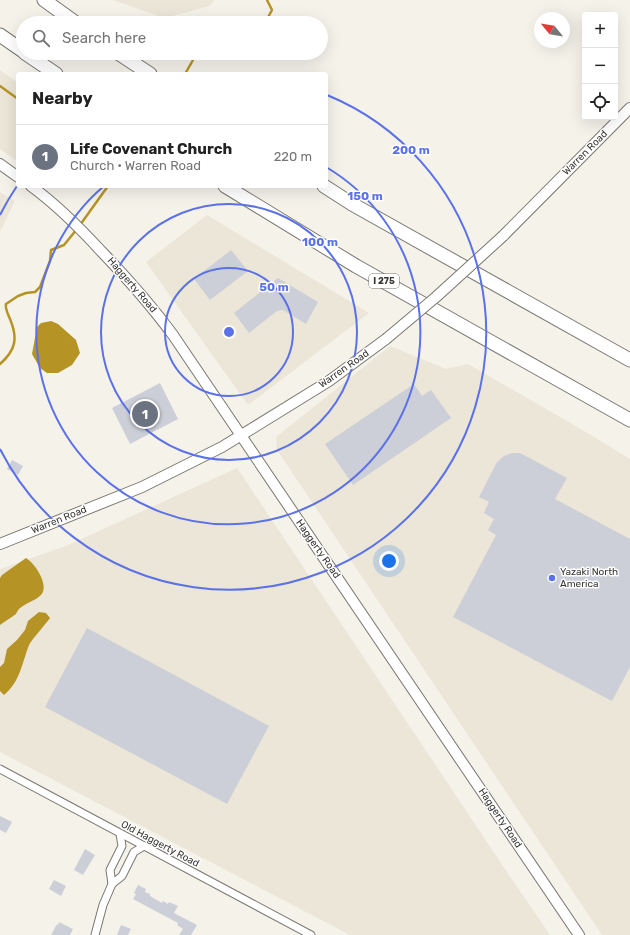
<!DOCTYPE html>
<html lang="en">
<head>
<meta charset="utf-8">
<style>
	:root { --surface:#fff; --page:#f2f2f2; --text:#222; --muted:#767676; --line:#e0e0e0; --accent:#0b8043 }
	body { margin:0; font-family:Rubik,sans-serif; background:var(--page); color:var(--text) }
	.controls { position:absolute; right:12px; top:12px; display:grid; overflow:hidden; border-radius:4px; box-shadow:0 4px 16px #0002 }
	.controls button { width:36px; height:36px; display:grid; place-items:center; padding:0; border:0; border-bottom:1px solid var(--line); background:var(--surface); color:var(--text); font:20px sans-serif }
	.compass { position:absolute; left:534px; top:12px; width:36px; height:36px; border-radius:50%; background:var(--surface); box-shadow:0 4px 16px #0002; rotate:300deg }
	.you { position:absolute; left:389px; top:561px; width:14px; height:14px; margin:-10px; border:3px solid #fff; border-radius:50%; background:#1a73e8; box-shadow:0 0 0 6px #1a73e833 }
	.badge { display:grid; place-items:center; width:26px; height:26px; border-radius:50%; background:var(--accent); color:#fff; font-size:13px; font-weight:700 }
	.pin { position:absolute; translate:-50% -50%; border:2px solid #fff; box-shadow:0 1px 4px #0006 }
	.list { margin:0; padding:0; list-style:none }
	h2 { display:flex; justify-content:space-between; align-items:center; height:52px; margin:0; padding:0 16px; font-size:17px }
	h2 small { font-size:13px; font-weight:400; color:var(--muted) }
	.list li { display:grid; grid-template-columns:26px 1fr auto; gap:12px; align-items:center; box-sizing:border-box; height:64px; padding:0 16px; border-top:1px solid var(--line) }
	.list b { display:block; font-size:15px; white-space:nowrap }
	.list p { margin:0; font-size:13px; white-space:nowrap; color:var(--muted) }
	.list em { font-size:13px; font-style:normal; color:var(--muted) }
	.icon { flex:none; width:22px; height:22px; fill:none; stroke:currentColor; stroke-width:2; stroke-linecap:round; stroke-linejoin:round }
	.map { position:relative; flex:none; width:630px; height:935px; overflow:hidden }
	.search { position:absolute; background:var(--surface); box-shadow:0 4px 16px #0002; left:16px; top:16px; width:312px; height:44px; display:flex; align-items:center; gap:10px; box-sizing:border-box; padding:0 14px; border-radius:22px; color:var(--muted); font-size:15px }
	.panel { position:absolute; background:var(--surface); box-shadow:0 4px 16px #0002; left:16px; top:72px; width:312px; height:116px; border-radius:4px }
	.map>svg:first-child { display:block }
	.built { fill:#ebe6d7 }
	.water { fill:#b69325 }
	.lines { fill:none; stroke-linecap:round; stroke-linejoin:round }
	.stream { stroke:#b69325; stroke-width:2.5 }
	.building { fill:#cccfd7 }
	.minor-casing { stroke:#797770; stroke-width:9 }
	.secondary-casing { stroke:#797770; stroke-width:12 }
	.motorway-casing { stroke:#797770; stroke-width:15 }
	.minor { stroke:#fff; stroke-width:7 }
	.secondary { stroke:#fff; stroke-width:10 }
	.motorway { stroke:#fff; stroke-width:13 }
	.secondary-bridge-casing { stroke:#797770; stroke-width:12; stroke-linecap:butt }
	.secondary-bridge { stroke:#fff; stroke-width:10 }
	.ring { fill:none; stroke:#5b71e8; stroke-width:2 }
	.poi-dot { fill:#5b71e8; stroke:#fff; stroke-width:1.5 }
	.labels { text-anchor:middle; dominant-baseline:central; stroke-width:3; stroke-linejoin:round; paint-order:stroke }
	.shield { fill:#fff; stroke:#747371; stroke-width:1 }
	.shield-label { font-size:9px; font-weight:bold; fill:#383734 }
	.street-label { font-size:10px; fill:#383734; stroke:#fff }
	.poi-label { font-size:10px; fill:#383734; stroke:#fff; text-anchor:start }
	.centre { fill:#5b71e8; stroke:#fff; stroke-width:2 }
	.ring-label { font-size:12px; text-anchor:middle; font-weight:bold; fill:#5b71e8; stroke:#fff; stroke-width:3; stroke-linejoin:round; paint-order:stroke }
</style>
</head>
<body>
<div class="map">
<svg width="630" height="935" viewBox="0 0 630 935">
	<rect width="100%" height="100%" fill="#f5f2ea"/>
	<g class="built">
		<path d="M113,0h101l-4,6 -46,12z"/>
		<path d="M0,70l18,13v79l-18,-13z"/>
		<path d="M0,192l15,9 -15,31z"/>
		<path d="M207,215l162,98 -121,92 -102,-143z"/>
		<path d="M390,346l56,23 22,-5 123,71 39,24v476h-28l-325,-485 -1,-13z"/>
		<path d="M237,468l272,407 41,60h-200l-350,-183v-183l66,-23z"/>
	</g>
	<g class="water">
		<path d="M51,321l7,3 18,16 4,13 -8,12 -14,8h-11l-7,-5 -8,-14 5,-27 4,-4z"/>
		<path d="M26,558c9,5 24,28 15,37 -6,6 -16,8 -22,14 -1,1 -2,3 -3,5 -5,4 -11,7 -16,11v-47l2,-3z"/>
		<path d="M39,612l7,1 4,5c-5,7 -18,21 -21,27 -7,18 -9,37 -25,50l-4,-4v-24l4,-4 3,-14 10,-9 8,-10 3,-9z"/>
	</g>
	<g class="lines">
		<g class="stream">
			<path d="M265,23l7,-13 -5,-10"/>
			<path d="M185,74l12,-21"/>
			<path d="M0,86l18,13"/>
			<path d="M80,225l28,-39"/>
			<path d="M0,364c16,-14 18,-26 10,-45 -2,-5 -5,-10 -4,-15l12,-8 8,-3 9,-1 5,-5 10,-26 1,-11 13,-5 13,-16"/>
		</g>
	</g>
	<g class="building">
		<path d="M231,250l17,21 -38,29 -16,-21z"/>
		<path d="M278,278l40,24 -12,22 -23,-14 -6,1 -28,22 -15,-20z"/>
		<path d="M160,383l18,36 -48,25 -18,-36z"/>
		<path d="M414,384l8,12 9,-6 20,28 -98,67 -28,-41z"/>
		<path d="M512,453h8l47,25 -12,21 75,40v128l-18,34 -159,-84 43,-82 -8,-5 6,-11 -10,-6 5,-11 -10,-5 18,-35 7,-6z"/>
		<path d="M12,460l11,6 -5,9 -11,-6z"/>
		<path d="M87,628l182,98 -42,78 -182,-97z"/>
		<path d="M0,816l12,6 -6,11 -6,-3z"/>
		<path d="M85,849l10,6 -12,20 -9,-5z"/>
		<path d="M54,880l12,6 -5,10 -12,-7z"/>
		<path d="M138,885l8,4 -1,3 5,2v2l12,7 1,-2 5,3 1,-2 9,4 -4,7 23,12 -6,10h-12l4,-6 -6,-4 1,-2 -45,-24 3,-5 -2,-1z"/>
		<path d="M59,922l14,7 -3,6h-19l6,-11 1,1z"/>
		<path d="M121,925l10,4 -3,6h-11z"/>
	</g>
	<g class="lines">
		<defs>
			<g id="minor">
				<path d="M0,769l311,166"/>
				<path d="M120,834l2,12 -12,24 2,14 10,-8 12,-24 10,-6"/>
				<path d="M95,935l8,-30 9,-21"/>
			</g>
			<g id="secondary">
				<path d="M0,164l18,13"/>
				<path d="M31,186c26,19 48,41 70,65 26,27 50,54 72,84l406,600"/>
				<path d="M503,236l127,-128"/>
				<path d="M0,544l142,-57 80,-40 107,-66 57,-42"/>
			</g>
			<g id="motorway">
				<path d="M44,0l32,23"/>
				<path d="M0,35l23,16"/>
				<path d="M25,53l31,21"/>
				<path d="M118,53l32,21"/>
				<path d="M225,186l131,80 274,154"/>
				<path d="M324,186l28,18 278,156"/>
			</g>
		</defs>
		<use href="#minor" class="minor-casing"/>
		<use href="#secondary" class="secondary-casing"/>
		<use href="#motorway" class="motorway-casing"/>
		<use href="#minor" class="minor"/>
		<use href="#secondary" class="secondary"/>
		<use href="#motorway" class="motorway"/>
		<defs>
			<path id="secondary-bridge" d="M386,339l50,-42 67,-61"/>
		</defs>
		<use href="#secondary-bridge" class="secondary-bridge-casing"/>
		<use href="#secondary-bridge" class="secondary-bridge"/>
	</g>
	<g class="ring">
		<circle cx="229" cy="332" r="64"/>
		<circle cx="229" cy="332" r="128"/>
		<path d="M326 167A192 192 0 1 1 104 186"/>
		<path d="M0 215A257 257 0 0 1 17 186M327 95A257 257 0 1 1 0 449"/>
	</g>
	<circle class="poi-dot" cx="552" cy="578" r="4"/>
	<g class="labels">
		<rect class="shield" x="369" y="274" width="30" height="14" rx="3"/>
		<g class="shield-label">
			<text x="384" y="281">I 275</text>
		</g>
		<g class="street-label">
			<text transform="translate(585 153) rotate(-45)">Warren Road</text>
			<text transform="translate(132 285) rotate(49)">Haggerty Road</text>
			<text transform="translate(344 369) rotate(-35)">Warren Road</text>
			<text transform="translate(59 520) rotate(-22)">Warren Road</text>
			<text transform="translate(318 549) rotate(55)">Haggerty Road</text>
			<text transform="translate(500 818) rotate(56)">Haggerty Road</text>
			<text transform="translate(160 844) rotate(28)">Old Haggerty Road</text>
		</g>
		<g class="poi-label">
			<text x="560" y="572">Yazaki North<tspan x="560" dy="12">America</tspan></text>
		</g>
	</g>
	<circle cx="229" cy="332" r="6" class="centre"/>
	<g class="ring-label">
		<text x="411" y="154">200 m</text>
		<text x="365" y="200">150 m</text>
		<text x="320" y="246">100 m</text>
		<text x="274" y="291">50 m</text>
	</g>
</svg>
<div class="controls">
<button>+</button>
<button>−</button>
<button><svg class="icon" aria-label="locate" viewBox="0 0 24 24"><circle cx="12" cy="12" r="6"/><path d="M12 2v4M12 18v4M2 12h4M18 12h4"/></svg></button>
</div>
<svg class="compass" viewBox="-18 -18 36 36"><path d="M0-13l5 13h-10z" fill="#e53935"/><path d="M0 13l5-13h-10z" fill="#767676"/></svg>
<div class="you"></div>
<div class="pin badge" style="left:145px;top:414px;background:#6b7280">1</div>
<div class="search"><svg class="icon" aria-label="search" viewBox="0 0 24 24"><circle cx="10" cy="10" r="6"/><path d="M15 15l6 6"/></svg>Search here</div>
<section class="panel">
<h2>Nearby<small></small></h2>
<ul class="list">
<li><span class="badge" style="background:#6b7280">1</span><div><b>Life Covenant Church</b><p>Church · Warren Road</p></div><em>220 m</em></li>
</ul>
</section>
</div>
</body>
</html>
